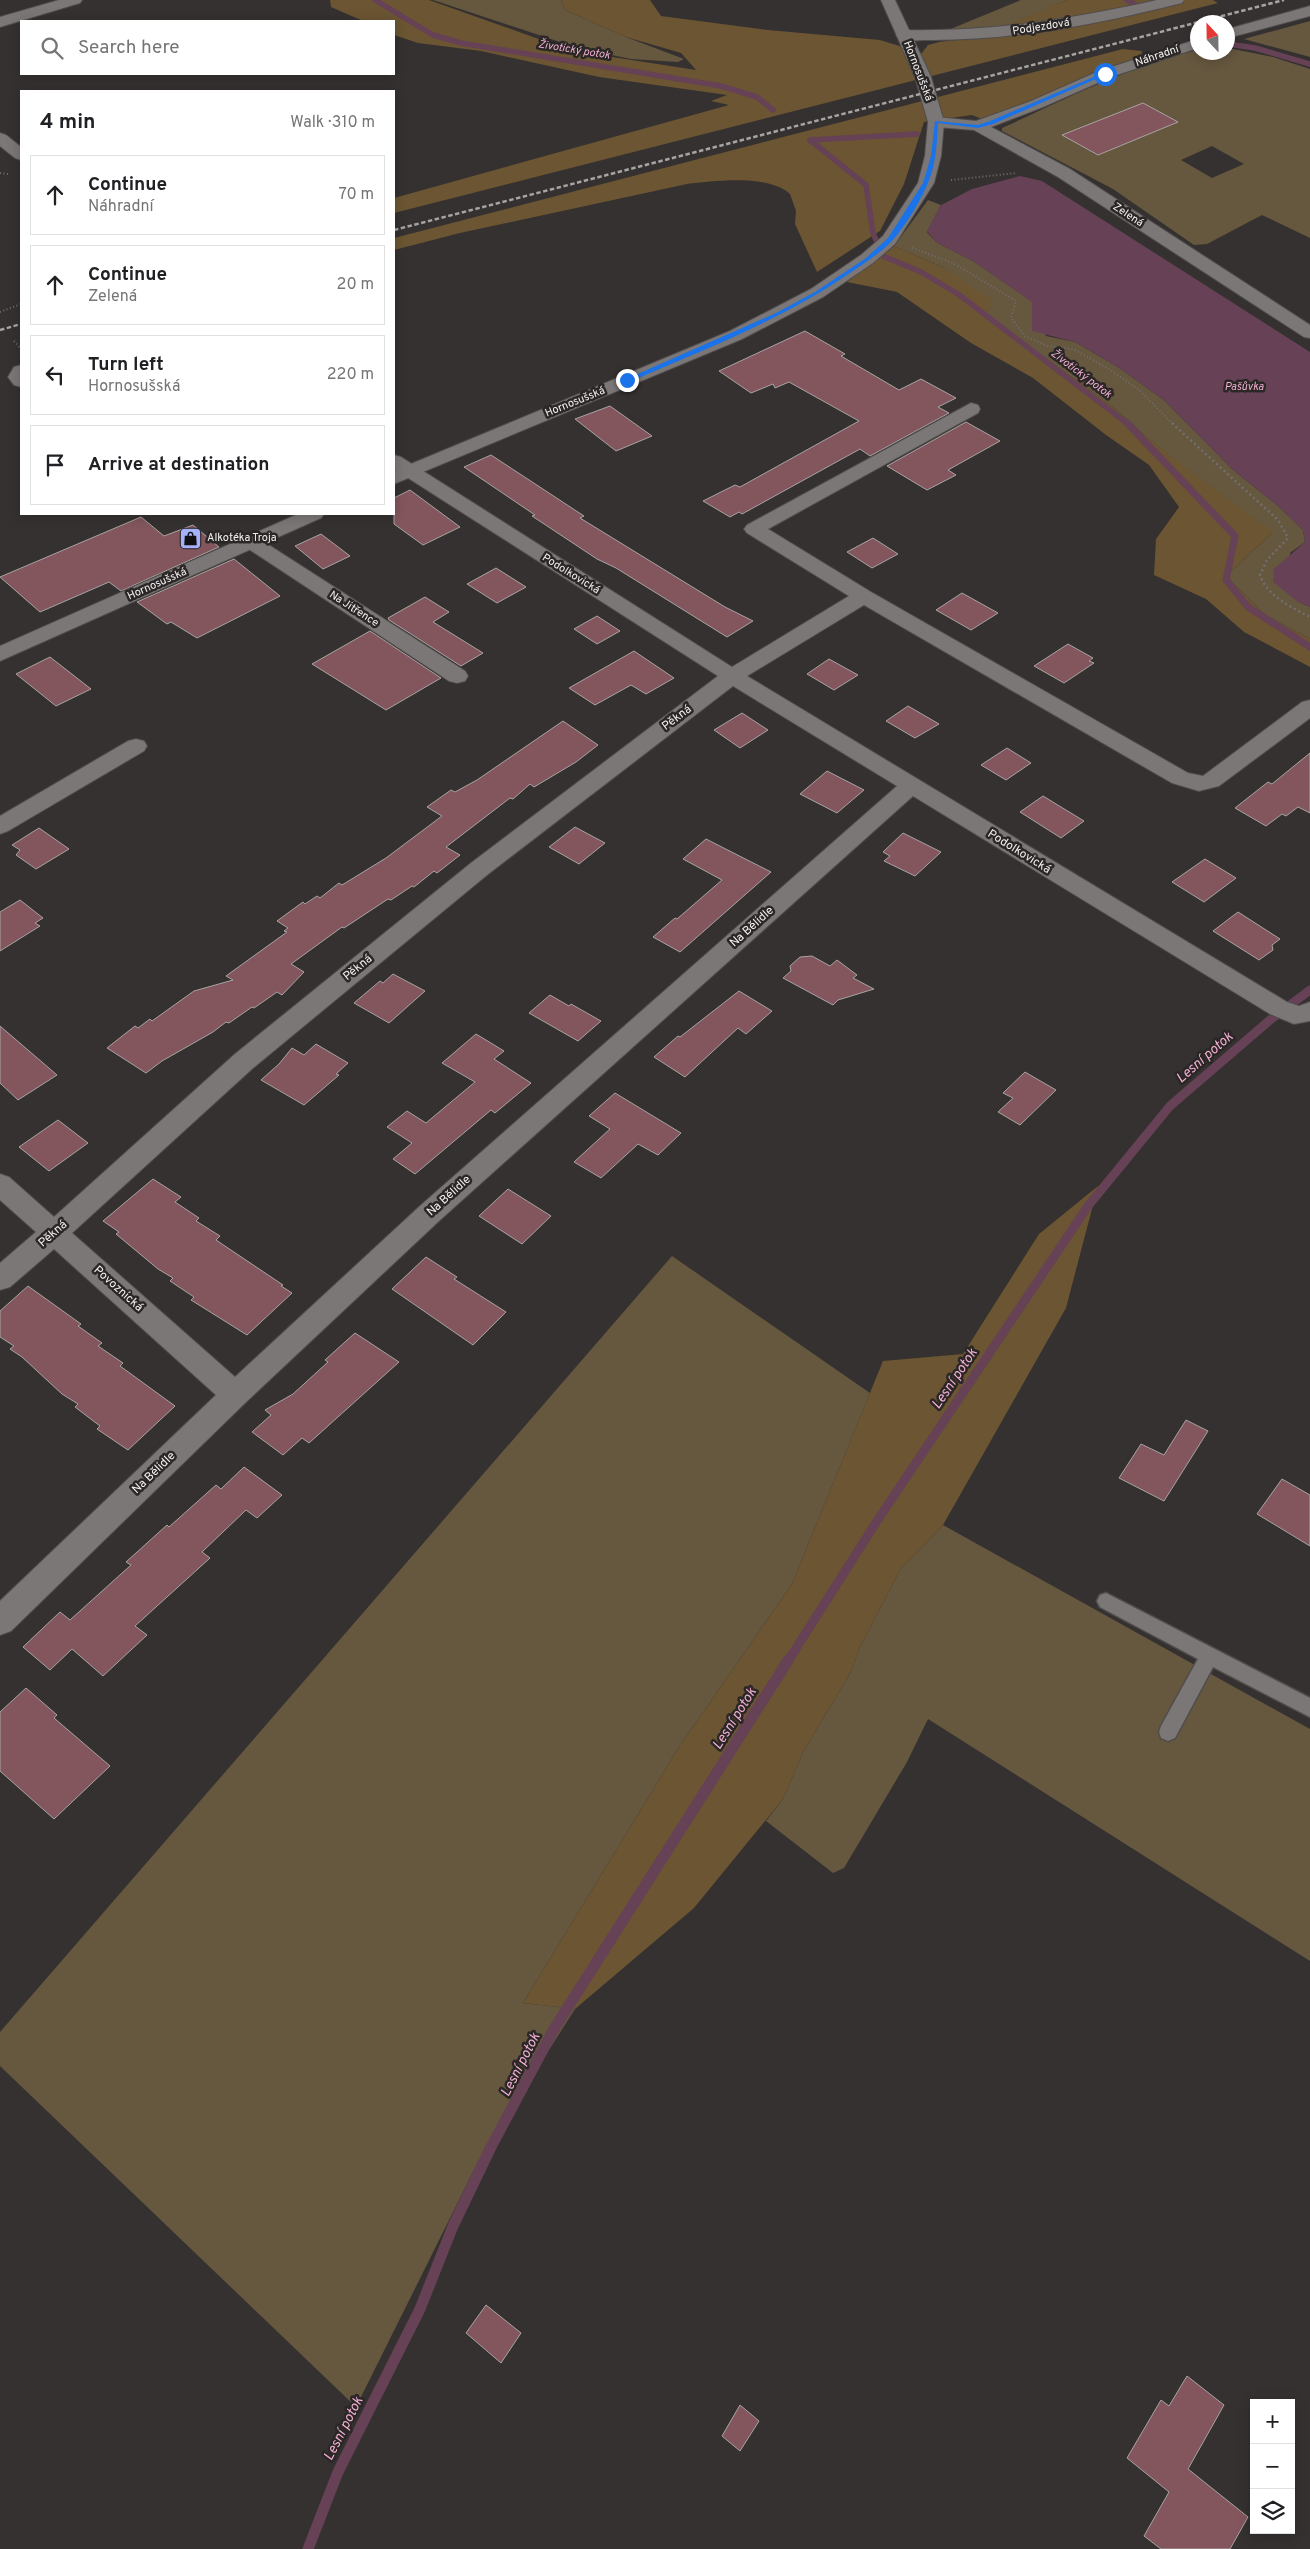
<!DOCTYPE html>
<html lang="en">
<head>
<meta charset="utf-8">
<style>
	:root { --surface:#fff; --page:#f6f6f6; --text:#202124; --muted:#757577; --line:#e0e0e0 }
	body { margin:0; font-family:Overpass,sans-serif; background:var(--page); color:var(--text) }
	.controls { position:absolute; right:15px; bottom:15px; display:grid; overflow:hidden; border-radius:0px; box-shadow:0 2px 12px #0003 }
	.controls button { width:45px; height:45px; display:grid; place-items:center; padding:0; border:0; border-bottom:1px solid var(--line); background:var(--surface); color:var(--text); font:25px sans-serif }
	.compass { position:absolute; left:1190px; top:15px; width:45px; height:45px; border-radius:50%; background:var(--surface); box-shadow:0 2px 12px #0003; rotate:338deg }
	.stop { position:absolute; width:15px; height:15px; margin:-11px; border:4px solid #1a73e8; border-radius:50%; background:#fff }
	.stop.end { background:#1a73e8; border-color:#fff; box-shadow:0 1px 5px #0008 }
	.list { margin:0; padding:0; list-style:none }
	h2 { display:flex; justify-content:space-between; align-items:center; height:65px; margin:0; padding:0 20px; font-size:21px }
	h2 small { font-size:16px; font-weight:400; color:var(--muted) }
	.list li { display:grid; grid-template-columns:32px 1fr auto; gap:15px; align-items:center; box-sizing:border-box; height:80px; margin:0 10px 10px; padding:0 10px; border:1px solid var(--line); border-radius:0px }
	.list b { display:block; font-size:19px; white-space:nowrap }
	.list p { margin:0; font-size:16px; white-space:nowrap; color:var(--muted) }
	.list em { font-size:16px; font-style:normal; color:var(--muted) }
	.icon { flex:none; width:28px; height:28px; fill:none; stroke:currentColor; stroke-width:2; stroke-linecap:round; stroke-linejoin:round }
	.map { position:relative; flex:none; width:1310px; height:2549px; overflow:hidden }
	.search { position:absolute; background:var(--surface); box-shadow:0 2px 12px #0003; left:20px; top:20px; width:375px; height:55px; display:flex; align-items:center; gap:12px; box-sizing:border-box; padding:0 18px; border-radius:0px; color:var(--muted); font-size:19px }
	.panel { position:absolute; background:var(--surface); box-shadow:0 2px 12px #0003; left:20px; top:90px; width:375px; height:425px; border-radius:0px }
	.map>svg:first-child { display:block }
	.green { fill:#66573f; fill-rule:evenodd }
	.forest { fill:#6b5532 }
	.water { fill:#674155 }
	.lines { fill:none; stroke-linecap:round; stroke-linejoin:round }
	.stream-far3 { stroke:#674155; stroke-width:5.5 }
	.stream-far2 { stroke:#674155; stroke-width:7 }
	.stream-far1 { stroke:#674155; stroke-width:9 }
	.stream { stroke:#674155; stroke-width:11 }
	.building { fill:#82565c; stroke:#a8a4a4 }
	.service-casing { stroke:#504d4c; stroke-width:3 }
	.minor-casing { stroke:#504d4c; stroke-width:2 }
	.tertiary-casing { stroke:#504d4c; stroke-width:2 }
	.path-far1 { stroke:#716f6e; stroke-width:2; stroke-dasharray:1 2.5; stroke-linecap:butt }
	.path { stroke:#716f6e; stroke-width:2.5; stroke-dasharray:2 3; stroke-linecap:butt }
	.service { fill:#7c7777; fill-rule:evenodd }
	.minor { fill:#7c7777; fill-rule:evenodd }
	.tertiary { fill:#7c7777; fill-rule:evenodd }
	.rail { stroke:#a7a4a3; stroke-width:2.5; stroke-dasharray:4.5 2.5; stroke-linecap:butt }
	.route { fill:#1a73e8 }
	.labels { text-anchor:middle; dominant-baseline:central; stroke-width:5; stroke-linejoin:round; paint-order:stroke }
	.far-street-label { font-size:11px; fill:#f3f1f0; stroke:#2a2726 }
	.far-water-label { font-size:11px; font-style:italic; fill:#f2afd2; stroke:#2a2726 }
	.far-poi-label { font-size:11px; fill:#f3f1f0; stroke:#2a2726; text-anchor:start }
	.street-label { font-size:12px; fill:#f3f1f0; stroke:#2a2726 }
	.water-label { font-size:14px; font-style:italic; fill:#f2afd2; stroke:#2a2726 }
</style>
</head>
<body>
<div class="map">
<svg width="1310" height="2549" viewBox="0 0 1310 2549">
	<rect width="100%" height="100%" fill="#343130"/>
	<g class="green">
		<path d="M433,0h128l4,10 61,27 58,22 -6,3 -47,-3 -53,-11z"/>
		<path d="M1021,0h46l-68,30 -63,5z"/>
		<path d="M1310,21v36l-66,-18z"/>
		<path d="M1228,48l45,9 37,12v169l-48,-23 -55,29 -13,1 -81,-56 -111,-58v-3c64,-29 127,-62 195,-78l1,2h30zM1212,146l32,18 -32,14 -31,-18z"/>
		<path d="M928,200l13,5 -14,27 9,10 37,19 60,41 13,34 29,6 46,27 44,32 67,68 45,36 26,25 2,12 -15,11 7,48 13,6v32l-45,-24 -39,-39 45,-42 -121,-94 -37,-33 -66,-48 -59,-39 -44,-52 -50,-22z"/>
		<path d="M672,1256l198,137 -78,191 -113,163 -156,256 52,6 -96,151 -123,247 -356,-341v-34z"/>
		<path d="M943,1525l367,204v232l-382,-242 -21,43 -63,106 -11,5 -67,-52 17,-22 20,-47 48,-80 8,-23 41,-79z"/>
	</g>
	<g class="forest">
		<path d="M330,0h99l118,42 46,12 103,16 -15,-17 -55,-16 -61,-27 -4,-10h89l11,16 107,14 112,10 42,13 6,-8 11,-3 36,-4 92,-38h146l5,3 -824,210v-15l335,-93 -18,-4 16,-6 -128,-18 -118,-26 -63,-8 -24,-8v-14h-31l-32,-14z"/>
		<path d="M1123,49l19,2 -1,5 -138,59 -19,5 -12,-5 -48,7 -20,62 -24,47 -63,41 -22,-48 1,-13 -6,-17c-21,-20 -76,-13 -103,-10l-227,49 -66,17v-12z"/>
		<path d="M894,246l50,22 47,31 -2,21 58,39 66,48 37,33 123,92 -47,44 39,39 45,24v28l-66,-35 -38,-33 -52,-24 2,-36 23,-32 -30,-42 -43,-30 -73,-57 -62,-35 -74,-51 -50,-10z"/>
		<path d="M1098,1186l-32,122 -123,217 -43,45 -41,79 -8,23 -48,80 -20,47 -89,109 -119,101 -52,-6 156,-256 113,-163 91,-223 80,-7 76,-120z"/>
	</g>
	<path class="water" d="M1020,176l22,5 268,171v255l-13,-6 -24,-19 1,-13 31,-27 -2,-12 -26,-25 -45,-36 -67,-68 -44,-32 -46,-27 -43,-11v-29l-59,-41 -37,-19 -9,-11 14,-26 31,-16z"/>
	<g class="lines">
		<g class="stream-far3">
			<path d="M375,0l58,35 28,8 260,43 36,11 16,13"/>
			<path d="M1127,0l11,6"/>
			<path d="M1228,44l27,4 55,16"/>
			<path d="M810,140l56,45 7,48 10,23 38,16 37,22 170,130"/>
			<path d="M810,140l107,-6"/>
		</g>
		<path class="stream-far2" d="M1127,423l108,113 -9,44 22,27 62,40"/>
		<path class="stream-far1" d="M788,1661l89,-140 211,-315 82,-100 100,-86 40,-30"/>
		<path class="stream" d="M308,2549l30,-77 82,-163 33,-83 38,-79 63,-118 235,-370"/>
	</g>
	<g class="building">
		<path d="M1143,103l35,19 -80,33 -36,-20z"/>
		<path d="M805,331l40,23 -4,2 58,34 22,-11 35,19 -18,9 11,6 -79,43 -10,-7 -118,65 -3,-2 -9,5 -27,-16 32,-16 5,2 119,-66 -70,-39 -14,6 -2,-4 -22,9 -32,-22z"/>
		<path d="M610,406l42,30 -36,15 -41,-32z"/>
		<path d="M966,422l34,19 -52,29 8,5 -29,15 -40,-24z"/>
		<path d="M491,455l93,61 -4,2 145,89 28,14 -26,16 -111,-69 -19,-9 -65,-43 3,-1 -71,-48z"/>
		<path d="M410,490l50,37 -37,18 -29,-21v-26z"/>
		<path d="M141,517l23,19 29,-11 26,22 -98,44 -12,-9 -69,30 -40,-35z"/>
		<path d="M321,534l29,22 -27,13 -28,-23z"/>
		<path d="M873,538l25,16 -26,14 -25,-16z"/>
		<path d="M234,559l46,37 -83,42 -26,-16 -4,2 -30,-22z"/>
		<path d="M496,568l30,19 -29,16 -30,-19z"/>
		<path d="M962,593l36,20 -27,17 -35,-20z"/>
		<path d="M425,597l24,15 -16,10 50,31 -22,13 -72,-46 -1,-2z"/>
		<path d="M597,616l23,15 -23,13 -23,-15z"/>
		<path d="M370,631l71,47 -55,32 -74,-46z"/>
		<path d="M1068,644l25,14 -4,3 5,2 -30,20 -30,-17z"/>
		<path d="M634,651l40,27 -28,16 -15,-9 -36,20 -26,-17z"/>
		<path d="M50,657l41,32 -35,17 -40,-32z"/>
		<path d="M829,659l29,16 -24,15 -27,-16z"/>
		<path d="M908,706l31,18 -24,14 -29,-17z"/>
		<path d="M742,713l26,17 -28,18 -26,-18z"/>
		<path d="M563,721l35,24 -22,17 -42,25 -4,-3 -17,15 -3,-1 -64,49 14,8 -23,18 -3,-2 -20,16 -2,-1 -21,14 -3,-1 -44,29 -2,-1 -51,37 13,8 -22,23 -5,-3 -23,16 -2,-1 -23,16 -3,-1 -13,10 -51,29 -16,12 -39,-25 28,-22 3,2 12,-9 2,2 42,-30 39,-11 -7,-4 61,-44 -3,-1 4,-3 -11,-7 26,-19 2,2 12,-8 3,2 19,-15 3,2 44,-27 56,-42 -15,-9 24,-17 4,2 22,-12z"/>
		<path d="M1007,748l24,15 -25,17 -25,-15z"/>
		<path d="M1310,753v60l-12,-6 -12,9 -4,-2 -16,12 -31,-18 33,-26 4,2z"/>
		<path d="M827,771l37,19 -27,23 -37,-19z"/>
		<path d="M1043,796l41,25 -23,17 -41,-26z"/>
		<path d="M575,827l30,16 -26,21 -30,-17z"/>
		<path d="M39,828l30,21 -33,20 -20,-14 4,-5 -8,-5z"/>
		<path d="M903,833l38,19 -26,24 -31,-15 6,-5 -7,-4z"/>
		<path d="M706,839l65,33 -91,80 -27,-15 22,-19 2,1 45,-39 -39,-21z"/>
		<path d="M1205,859l31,19 -32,24 -32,-20z"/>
		<path d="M20,900l23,18 -8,5 5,3 -40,25v-39z"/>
		<path d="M1238,912l42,27 -8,6 1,5 -14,10 -46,-29z"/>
		<path d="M812,956l18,10 7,-6 20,15 -4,3 21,11 -36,11 -5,5 -50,-27 8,-7 -1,-5 10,-9z"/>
		<path d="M393,974l32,17 -36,32 -35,-20 26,-22 3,2z"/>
		<path d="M739,991l33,20 -26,23 -8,-6 -53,49 -31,-20 24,-21 2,1z"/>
		<path d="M550,995l19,11 2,-2 30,17 -23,20 -49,-28z"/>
		<path d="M0,1026l57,49 -39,25 -18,-17z"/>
		<path d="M476,1034l28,17 -10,8 37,24 -36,30 -4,-3 -76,64 -22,-15 19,-16 -25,-16 20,-16 19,12 49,-41 -33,-19z"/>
		<path d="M316,1044l32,19 -12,11 3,1 -35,30 -43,-25 18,-16 13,-16 12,7z"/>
		<path d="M1025,1072l31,18 -36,35 -22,-13 15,-14 -10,-5z"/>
		<path d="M615,1093l66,40 -23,22 -20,-11 -37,34 -27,-16 36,-33 -21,-13z"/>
		<path d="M58,1120l30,23 -39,28 -30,-24z"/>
		<path d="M153,1179l28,18 -6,5 24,16 -3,3 24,15 -4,4 67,45 -2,1 11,7 -45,42 -56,-35 3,-3 -24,-16 3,-3 -15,-9 -42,-35 3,-2 -16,-11z"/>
		<path d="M508,1189l43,27 -29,28 -43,-28z"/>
		<path d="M426,1257l31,20 -3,2 52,33 -33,33 -81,-56z"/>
		<path d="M28,1286l53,38 -3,2 24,17 -4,3 25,17 -3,3 55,40 -47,44 -31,-21 3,-3 -25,-19 3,-3 -16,-10 -40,-37 -12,-8 4,-3 -14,-9v-26z"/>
		<path d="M355,1333l44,29 -90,81 -7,-5 -19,17 -31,-23 19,-17 -6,-5 28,-16 35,-32 -3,-2z"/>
		<path d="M1186,1420l22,11 -44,70 -45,-23 22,-34 23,11z"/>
		<path d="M244,1467l38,28 -25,23 -11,-8 -44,42 8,6 -75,68 12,9 -44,41 -31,-27 -22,21 -27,-23 37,-35 10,8 61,-55 -5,-3 41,-37 2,2 47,-42 5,4z"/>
		<path d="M1282,1479l28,16v51l-53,-32z"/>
		<path d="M26,1688l31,27 -3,3 56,48 -56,53 -54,-48v-59z"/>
		<path d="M486,2305l35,28 -20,30 -35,-30z"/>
		<path d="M1187,2376l37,29 -36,64 60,48 -18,32h-69l-17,-13 25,-44 -42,-34 34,-58 8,6z"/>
		<path d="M740,2405l19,16 -19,30 -18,-15z"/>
	</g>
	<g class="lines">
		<defs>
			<path id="service" d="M1106,1593l204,105v19l-97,-50 -38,71 -7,3 -7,-3 -2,-6 2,-6 37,-67 -98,-52 -3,-6 3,-6z"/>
			<g id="minor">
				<path d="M59,0h23l-2,3 -80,24v-10z"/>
				<path d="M1157,0h27l-2,3c-83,21 -170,38 -257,37 -8,0 -23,3 -29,-5l8,-5c86,2 169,-11 253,-30z"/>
				<path d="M1310,6v10l-82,22v-9z"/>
				<path d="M1198,39v9l-87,29 -68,30 -52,20 79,42 240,156v13l-6,-1 -246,-160 -84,-47 -38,-3 -8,-5 8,-5 40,4 55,-20 68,-30z"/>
				<path d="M0,133l6,2 15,12v13l-6,-2 -15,-12z"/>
				<path d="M21,365v22l-7,-2 -6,-8 6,-10z"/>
				<path d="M971,403l7,2 2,4 -2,4 -210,116 103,63 317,181 15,3 99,-74 8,-2v18l-91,68 -20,5 -27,-8 -308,-178 -117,71 540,326 12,4 11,-4v19l-16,3 -24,-10 -357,-218 -473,424 -195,183 -234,228 -11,4v-34l216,-206 -162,-146 -44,38 -10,3v-27l36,-31 -36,-32v-26l9,3 45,40 181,-163 236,-191 247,-187 -324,-207v-14l7,2 331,210 117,-71 -102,-63 -3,-4 3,-4zM733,686l164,100 -477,420 -185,171 -163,-144 181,-165 234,-193z"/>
				<path d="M251,536l7,2 207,133 3,5 -3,5 -8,2 -8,-2 -205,-135 -3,-4 3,-4z"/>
				<path d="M136,739l8,2 3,5 -3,5 -136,80 -8,3v-18l128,-75z"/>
			</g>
			<g id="tertiary">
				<path d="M881,0h14l36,77 13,45 -3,34 -7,27 -39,61 -22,19 -50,34 -81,42 -348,145v-13l336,-140 81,-42 50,-34 22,-19 35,-53 7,-27 3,-34 -13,-45z"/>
				<path d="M298,514h26l-3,4 -321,143v-15z"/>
			</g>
		</defs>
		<use href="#service" class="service-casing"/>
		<use href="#minor" class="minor-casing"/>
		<use href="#tertiary" class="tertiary-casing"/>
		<g class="path-far1">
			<path d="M0,173l8,1"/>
			<path d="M951,180l66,-7"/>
			<path d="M912,248l41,15 63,38 -5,17 14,18 23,10 25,3 36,20 29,20 35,35"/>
			<path d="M0,312l21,-8"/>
			<path d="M14,341l7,8"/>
		</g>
		<path class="path" d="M1172,423l106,97 10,18 -21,22 -7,15c7,21 31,32 50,42"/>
		<use href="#service" class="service"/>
		<use href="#minor" class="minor"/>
		<use href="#tertiary" class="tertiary"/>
		<g class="rail">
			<path d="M394,230l890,-230"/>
			<path d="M0,330l21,-6"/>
		</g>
	</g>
	<path class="route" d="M1103,73l4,1 -114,50 -15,4 -40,-5c-1,20 -2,41 -10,60 -8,19 -22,42 -36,58 -13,13 -30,24 -45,34 -68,46 -143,75 -218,107l-5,-2 152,-67 39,-21 51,-34 22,-20 35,-55 8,-27 4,-35 43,4 12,-4z"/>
	<defs>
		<symbol id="shop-square" viewBox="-11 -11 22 22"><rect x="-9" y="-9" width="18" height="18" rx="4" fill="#a6b1fc" stroke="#2a2726"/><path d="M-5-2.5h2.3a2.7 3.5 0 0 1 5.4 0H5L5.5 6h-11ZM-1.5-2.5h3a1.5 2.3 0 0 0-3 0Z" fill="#111"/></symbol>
	</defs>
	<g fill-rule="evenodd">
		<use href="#shop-square" x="178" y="526" width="25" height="25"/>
	</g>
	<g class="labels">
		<g class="far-street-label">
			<text transform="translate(1041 27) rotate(-9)">Podjezdová</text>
			<text transform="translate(1157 56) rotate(-19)">Náhradní</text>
			<text transform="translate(918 71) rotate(69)">Hornosušská</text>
			<text transform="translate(1128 215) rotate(33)">Zelená</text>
			<text transform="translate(575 402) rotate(-22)">Hornosušská</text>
			<text transform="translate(571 574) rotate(32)">Podolkovická</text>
			<text transform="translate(157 584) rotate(-24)">Hornosušská</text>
			<text transform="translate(354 609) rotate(33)">Na Jitřence</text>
		</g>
		<g class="far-water-label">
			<text transform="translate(574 50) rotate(9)">Životický potok</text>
			<text transform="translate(1081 374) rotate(37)">Životický potok</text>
			<text x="1244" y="387">Pašůvka</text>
		</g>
		<g class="far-poi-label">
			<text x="207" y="538">Alkotéka Troja</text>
		</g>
		<g class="street-label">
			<text transform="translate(677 718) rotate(-37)">Pěkná</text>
			<text transform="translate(1019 852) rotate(32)">Podolkovická</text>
			<text transform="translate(752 927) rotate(-42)">Na Bělidle</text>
			<text transform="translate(358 968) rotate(-39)">Pěkná</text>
			<text transform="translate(449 1196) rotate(-42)">Na Bělidle</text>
			<text transform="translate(53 1234) rotate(-41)">Pěkná</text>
			<text transform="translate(118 1289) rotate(42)">Povoznická</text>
			<text transform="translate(154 1473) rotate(-44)">Na Bělidle</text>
		</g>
		<g class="water-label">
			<text transform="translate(1205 1058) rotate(-41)">Lesní potok</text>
			<text transform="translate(955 1379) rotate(-56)">Lesní potok</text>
			<text transform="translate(735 1719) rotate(-58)">Lesní potok</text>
			<text transform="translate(521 2065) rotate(-63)">Lesní potok</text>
			<text transform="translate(344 2429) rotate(-63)">Lesní potok</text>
		</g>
	</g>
</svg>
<div class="controls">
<button>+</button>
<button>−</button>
<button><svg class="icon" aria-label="layers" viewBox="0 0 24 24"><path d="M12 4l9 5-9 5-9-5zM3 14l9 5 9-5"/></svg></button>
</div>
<svg class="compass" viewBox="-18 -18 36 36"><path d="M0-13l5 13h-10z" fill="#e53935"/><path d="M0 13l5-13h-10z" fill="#757577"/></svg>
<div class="stop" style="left:1105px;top:74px"></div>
<div class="stop end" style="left:627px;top:380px"></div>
<div class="search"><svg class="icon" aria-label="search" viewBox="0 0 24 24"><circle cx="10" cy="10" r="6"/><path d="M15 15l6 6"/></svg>Search here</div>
<section class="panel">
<h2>4 min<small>Walk · 310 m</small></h2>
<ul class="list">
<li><svg class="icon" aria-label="ahead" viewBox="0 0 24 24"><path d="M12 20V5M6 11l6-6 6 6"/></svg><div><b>Continue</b><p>Náhradní</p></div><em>70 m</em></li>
<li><svg class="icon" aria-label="ahead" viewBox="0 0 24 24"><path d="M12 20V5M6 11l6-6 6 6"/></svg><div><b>Continue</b><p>Zelená</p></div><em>20 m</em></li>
<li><svg class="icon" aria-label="left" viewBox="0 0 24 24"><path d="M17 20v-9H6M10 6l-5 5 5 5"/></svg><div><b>Turn left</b><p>Hornosušská</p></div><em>220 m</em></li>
<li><svg class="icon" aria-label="arrive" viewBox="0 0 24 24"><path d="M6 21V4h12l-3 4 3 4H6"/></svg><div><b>Arrive at destination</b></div></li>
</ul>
</section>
</div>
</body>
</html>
